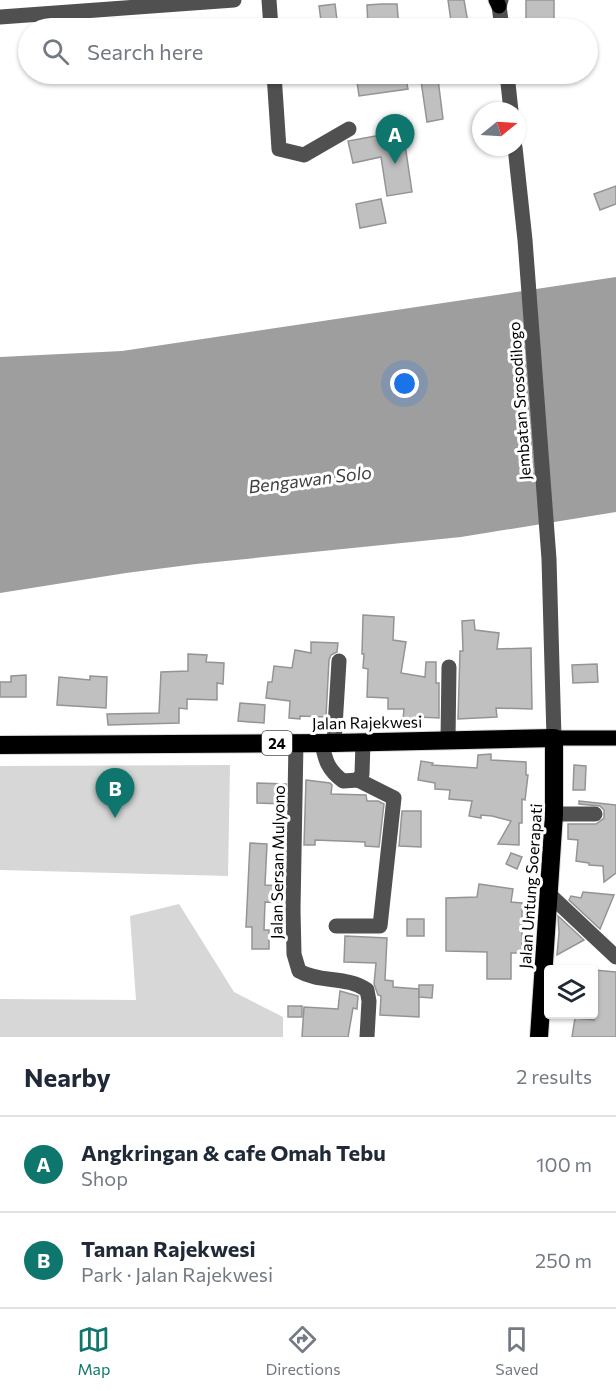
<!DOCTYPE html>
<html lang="en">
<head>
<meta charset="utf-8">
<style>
	:root { --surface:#fff; --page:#f6f6f7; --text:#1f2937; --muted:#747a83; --line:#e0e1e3; --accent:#0f766e }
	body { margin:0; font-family:Commissioner,sans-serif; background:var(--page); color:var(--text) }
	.controls { position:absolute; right:18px; bottom:18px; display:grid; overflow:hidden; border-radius:6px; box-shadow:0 2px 4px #0004 }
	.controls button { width:54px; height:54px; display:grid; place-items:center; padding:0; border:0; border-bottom:2px solid var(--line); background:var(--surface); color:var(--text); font:30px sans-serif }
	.compass { position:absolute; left:472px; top:102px; width:54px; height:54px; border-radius:50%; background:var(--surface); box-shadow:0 2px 4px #0004; rotate:72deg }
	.you { position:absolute; left:405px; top:384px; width:21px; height:21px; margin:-15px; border:4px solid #fff; border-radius:50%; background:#1a73e8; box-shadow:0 0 0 9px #1a73e833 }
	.badge { display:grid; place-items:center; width:39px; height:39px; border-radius:50%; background:var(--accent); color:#fff; font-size:20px; font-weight:700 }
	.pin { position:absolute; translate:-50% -50px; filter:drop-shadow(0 2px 3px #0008) }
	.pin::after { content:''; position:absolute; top:32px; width:21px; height:18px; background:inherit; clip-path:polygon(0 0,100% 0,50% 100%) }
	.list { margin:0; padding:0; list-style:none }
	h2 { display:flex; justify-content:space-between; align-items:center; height:78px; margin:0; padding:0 24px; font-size:26px }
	h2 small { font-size:20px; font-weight:400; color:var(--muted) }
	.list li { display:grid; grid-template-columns:39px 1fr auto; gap:18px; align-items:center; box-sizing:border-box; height:96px; padding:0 24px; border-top:2px solid var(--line) }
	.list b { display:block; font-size:22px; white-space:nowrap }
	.list p { margin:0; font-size:20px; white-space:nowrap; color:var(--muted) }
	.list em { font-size:20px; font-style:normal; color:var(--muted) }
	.icon { flex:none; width:33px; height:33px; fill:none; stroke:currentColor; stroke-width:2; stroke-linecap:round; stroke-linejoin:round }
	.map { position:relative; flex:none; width:616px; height:1037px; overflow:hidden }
	.search { position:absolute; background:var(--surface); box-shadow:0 2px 4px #0004; left:18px; right:18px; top:18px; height:66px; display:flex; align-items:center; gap:15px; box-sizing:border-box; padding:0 21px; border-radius:33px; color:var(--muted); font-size:22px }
	.sheet { height:270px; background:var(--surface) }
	nav { display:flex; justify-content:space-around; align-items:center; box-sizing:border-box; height:84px; border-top:2px solid var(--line); background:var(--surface); font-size:16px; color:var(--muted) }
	nav a { display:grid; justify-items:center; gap:3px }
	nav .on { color:var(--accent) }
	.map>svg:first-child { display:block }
	.green { fill:#d7d7d7 }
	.water { fill:#9e9e9e }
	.building { fill:#c0c0c0; stroke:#949494; stroke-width:1.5 }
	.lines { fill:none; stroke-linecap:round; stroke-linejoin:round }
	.major-casing { stroke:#dbdbdb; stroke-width:17 }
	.highway-casing { stroke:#dbdbdb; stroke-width:20 }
	.minor { stroke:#505050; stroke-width:15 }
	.major { stroke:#000; stroke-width:15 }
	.highway { stroke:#000; stroke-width:18 }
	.labels { text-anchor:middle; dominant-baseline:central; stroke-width:6; stroke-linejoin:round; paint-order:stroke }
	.shield { fill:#fff; stroke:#4c4c4c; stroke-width:1.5 }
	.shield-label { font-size:15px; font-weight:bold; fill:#000 }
	.street-label { font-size:16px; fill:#000; stroke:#fff }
	.water-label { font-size:18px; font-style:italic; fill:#3f3f3f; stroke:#fff }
</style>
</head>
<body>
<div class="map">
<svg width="616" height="1037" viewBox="0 0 616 1037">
	<rect width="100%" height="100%" fill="#fff"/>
	<g class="green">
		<path d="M230,765l-2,111 -228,-6v-104z"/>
		<path d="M179,904l55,88 49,25v20h-283v-38l136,1 -6,-84z"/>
	</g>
	<path class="water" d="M616,277v235l-155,25 -265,27 -70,9 -126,20v-236l122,-6z"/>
	<g class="building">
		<path d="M448,0h16l5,28h-17z"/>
		<rect x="526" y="0" width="28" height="28"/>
		<path d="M335,4l3,24h-16l-3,-22z"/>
		<path d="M382,4h15l2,24h-31l-1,-23z"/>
		<path d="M356,74h49l3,15 -49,7z"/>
		<path d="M438,79l5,40 -16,3 -6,-41z"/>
		<path d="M403,131l9,61 -25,4 -6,-39 -28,6 -5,-22z"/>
		<path d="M616,186v18l-16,6 -6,-16z"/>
		<path d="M381,199l5,24 -26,5 -4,-24z"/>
		<path d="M363,615l31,2 -1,23 13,2 -5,31 24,4 1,-15h10v21h3v35l-21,-1 -1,3 -14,-1 1,-10h-16v-11l-21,-1 1,-28 -5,-1 1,-14h-2z"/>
		<path d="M474,620l1,10 24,3 -2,16 34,-1 1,61 -36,-1 1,9 -39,2 2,-68h3l-1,-30z"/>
		<path d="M311,642l27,1 -1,9 -6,3 -2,5 -3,57 -26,-1v3l-11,-1 1,-17 -24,-3 2,-16h4l2,-16 18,2 3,-18 16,3z"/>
		<path d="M188,654l19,1 -1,7 18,1 -1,21 -6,-1v17l-30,-1v10l-8,-1v15l-71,2 -1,-11 52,-1 2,-41 27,-1z"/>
		<path d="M597,664l1,18 -25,1 -1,-18z"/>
		<path d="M26,675v22h-26v-15h11v-6z"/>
		<path d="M90,676l17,1 -1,31 -49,-3 2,-28 31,3z"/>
		<path d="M240,703l25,2 -1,18 -26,-2z"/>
		<path d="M491,754v6l35,2v13h2l-3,25 -3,-1v24h-3v22l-21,-1 13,-23 -19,-5 -11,-1v3l-12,-2 3,-15 -23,-2 1,-9 -15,-1v-6l-17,-3 3,-19 12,2 -1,2 45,3 1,-13z"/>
		<path d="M574,765l12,1 -1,24h-12z"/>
		<path d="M306,780l24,3 2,2 -1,9 35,1 1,6h11l6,3 -5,43 -14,-1v-4l-50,-2v5h-11z"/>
		<path d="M257,783l29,1 -1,20 -28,-1z"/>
		<path d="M579,801l37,4v68l-12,9 -1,-16 -14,-1v-2l-13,-2 2,-21 -10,-1v-15h28l8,-6v-8l-4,-4 -21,-2z"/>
		<path d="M402,811h19v36l-22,-1z"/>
		<path d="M250,843l17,1 -2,41 19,1 -1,17 -18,-1 -1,28h5v19h-17v-22h-6z"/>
		<path d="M511,853l11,4 -5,12 -11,-5z"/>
		<path d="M479,884l34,5 -2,13 11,1v50h-11v26h-24v-27l-41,-1v-53l31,-1z"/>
		<path d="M583,892l31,3 -14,34 -31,-29 2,-4 10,2z"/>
		<path d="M558,916l26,24 -27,15 2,-22z"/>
		<rect x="407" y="919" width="17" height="17"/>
		<path d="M345,936l42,2 -2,42 8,1v6l26,2v28l-39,-2 1,-19 -3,-1 -4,-11 2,-21 -32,-1z"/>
		<path d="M594,970l22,2v65h-44l3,-19 19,2z"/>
		<path d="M419,985h14l-1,13 -13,-1z"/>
		<path d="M340,991l18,5 -1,13 -4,-1 -5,29h-46l2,-30 34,2z"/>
		<rect x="288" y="1006" width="14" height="11"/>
	</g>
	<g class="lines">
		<defs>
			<g id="major">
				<path d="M496,0l3,6"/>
				<path d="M554,738h62"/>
			</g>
			<path id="highway" d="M0,745l334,-2 220,-5v76l-15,223"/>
		</defs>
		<use href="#major" class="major-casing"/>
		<use href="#highway" class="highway-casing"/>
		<g class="minor">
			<path d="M269,0l2,28"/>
			<path d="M501,0l-2,6 3,22"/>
			<path d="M0,17l234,-17"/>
			<path d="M274,74l5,75 25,6 45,-26"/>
			<path d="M507,74l4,37"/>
			<path d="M515,147l10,93 24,319 5,179"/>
			<path d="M448,740l1,-73"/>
			<path d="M296,742l-3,168 1,44 5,17c21,12 48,5 68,19l2,11 -2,36"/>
			<path d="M322,743c3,17 6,27 21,38l15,-1 36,18 -14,128h-44"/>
			<path d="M334,743l5,-82"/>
			<path d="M358,780l4,-6 1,-32"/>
			<path d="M554,814h41"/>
			<path d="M550,895l66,62"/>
		</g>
		<use href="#major" class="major"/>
		<use href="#highway" class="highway"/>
	</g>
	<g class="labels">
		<rect class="shield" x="262" y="731" width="30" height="24" rx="4.5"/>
		<g class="shield-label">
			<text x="277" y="743">24</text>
		</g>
		<g class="street-label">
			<text transform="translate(519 401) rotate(-94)">Jembatan Srosodilogo</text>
			<text transform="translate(367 722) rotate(-1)">Jalan Rajekwesi</text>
			<text transform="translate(277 862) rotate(-89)">Jalan Sersan Mulyono</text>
			<text transform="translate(530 886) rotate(-86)">Jalan Untung Soerapati</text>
		</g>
		<g class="water-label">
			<text transform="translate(310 479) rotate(-7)">Bengawan Solo</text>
		</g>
	</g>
</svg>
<div class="controls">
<button><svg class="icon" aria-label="layers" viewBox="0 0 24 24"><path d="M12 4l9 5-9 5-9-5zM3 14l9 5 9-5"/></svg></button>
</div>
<svg class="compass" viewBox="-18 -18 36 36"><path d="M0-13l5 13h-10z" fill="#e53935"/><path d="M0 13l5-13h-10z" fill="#747a83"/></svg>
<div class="you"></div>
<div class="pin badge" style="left:395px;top:164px">A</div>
<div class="pin badge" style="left:115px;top:818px">B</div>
<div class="search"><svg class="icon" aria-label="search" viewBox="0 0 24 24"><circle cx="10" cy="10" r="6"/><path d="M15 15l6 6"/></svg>Search here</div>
</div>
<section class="sheet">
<h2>Nearby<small>2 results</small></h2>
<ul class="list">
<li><span class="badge">A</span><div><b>Angkringan &amp; cafe Omah Tebu</b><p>Shop</p></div><em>100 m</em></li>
<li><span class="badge">B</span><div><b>Taman Rajekwesi</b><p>Park · Jalan Rajekwesi</p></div><em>250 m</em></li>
</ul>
</section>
<nav>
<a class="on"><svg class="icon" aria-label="map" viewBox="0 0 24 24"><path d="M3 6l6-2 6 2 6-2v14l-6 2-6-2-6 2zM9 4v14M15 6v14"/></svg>Map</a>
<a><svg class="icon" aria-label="directions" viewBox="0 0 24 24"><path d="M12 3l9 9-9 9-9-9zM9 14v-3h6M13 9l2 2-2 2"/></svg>Directions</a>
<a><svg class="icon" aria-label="saved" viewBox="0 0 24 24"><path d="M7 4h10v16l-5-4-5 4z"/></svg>Saved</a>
</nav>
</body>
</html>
